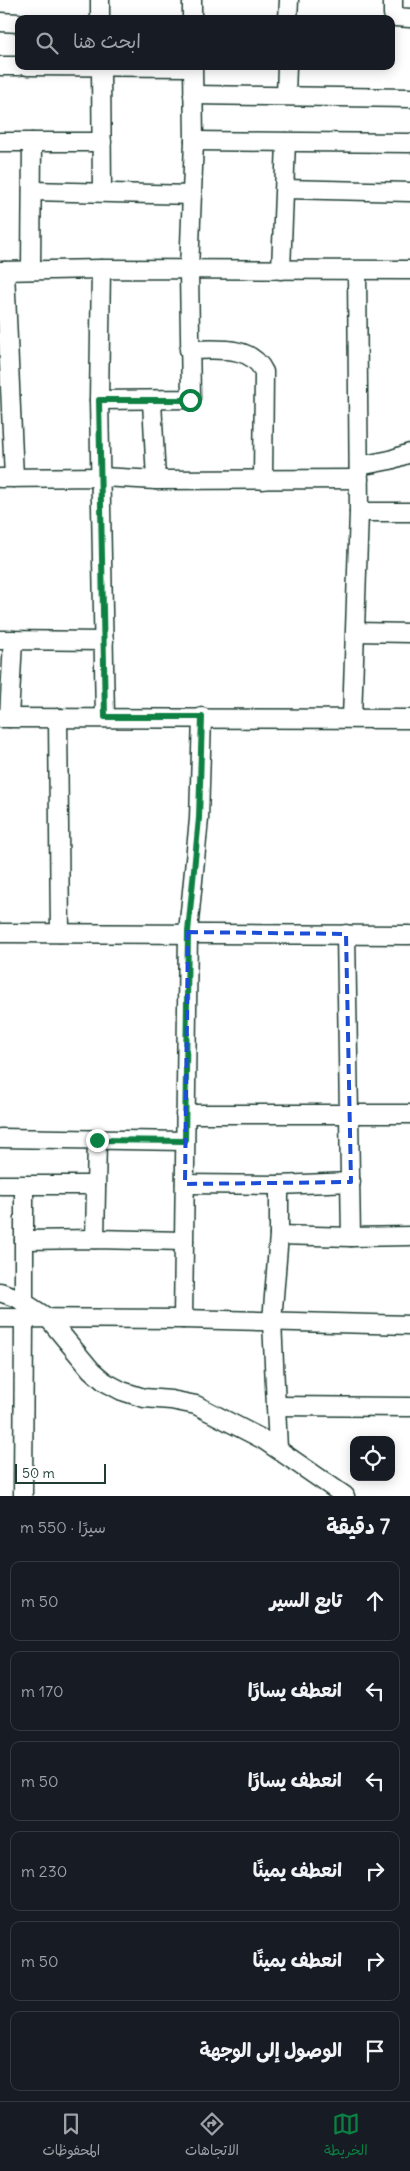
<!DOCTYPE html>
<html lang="ar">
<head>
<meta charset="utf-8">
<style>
	:root { --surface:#171b24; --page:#242831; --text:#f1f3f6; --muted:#9ea1a6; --line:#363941; --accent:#0b8043 }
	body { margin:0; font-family:Delius,"Playpen Sans Arabic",sans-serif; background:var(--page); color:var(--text); direction:rtl }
	.controls { position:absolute; right:15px; bottom:15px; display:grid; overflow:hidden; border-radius:10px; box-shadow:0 2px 12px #0003 }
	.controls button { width:45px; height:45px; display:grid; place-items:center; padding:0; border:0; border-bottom:1px solid var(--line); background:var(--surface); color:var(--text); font:25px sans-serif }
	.scale { position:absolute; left:15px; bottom:12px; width:91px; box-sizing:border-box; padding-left:5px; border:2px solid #1f3d34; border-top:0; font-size:14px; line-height:18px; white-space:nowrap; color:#1f3d34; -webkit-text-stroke:4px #fff; paint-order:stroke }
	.stop { position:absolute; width:15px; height:15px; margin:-11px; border:4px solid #0b8043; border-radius:50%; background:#fff }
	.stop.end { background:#0b8043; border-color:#fff; box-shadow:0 1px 5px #0008 }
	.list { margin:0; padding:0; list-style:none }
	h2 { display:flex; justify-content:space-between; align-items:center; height:65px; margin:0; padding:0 20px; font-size:21px }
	h2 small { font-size:16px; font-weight:400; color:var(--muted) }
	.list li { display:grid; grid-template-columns:32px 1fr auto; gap:15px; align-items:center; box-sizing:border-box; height:80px; margin:0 10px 10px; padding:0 10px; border:1px solid var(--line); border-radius:10px }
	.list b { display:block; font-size:19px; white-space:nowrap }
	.list em { font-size:16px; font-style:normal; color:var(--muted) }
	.icon { flex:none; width:28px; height:28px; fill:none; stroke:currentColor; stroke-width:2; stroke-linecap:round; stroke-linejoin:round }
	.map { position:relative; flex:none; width:410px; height:1496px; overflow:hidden; direction:ltr }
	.search { position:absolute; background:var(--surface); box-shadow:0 2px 12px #0003; left:15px; right:15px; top:15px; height:55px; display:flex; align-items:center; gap:12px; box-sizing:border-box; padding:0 18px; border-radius:10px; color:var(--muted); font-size:19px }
	.sheet { height:605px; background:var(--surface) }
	nav { display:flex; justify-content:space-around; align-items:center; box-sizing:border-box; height:70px; border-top:1px solid var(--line); background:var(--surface); font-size:14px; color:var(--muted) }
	nav a { display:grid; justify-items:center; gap:2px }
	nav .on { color:var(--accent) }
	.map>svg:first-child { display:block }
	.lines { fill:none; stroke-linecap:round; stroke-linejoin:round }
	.minor-casing { stroke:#1f3d34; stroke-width:21 }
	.minor { stroke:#fff; stroke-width:18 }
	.route { stroke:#0b8043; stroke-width:6 }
	.marked { fill:none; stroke:#1d4ed8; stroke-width:4; stroke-dasharray:10 6; stroke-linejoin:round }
</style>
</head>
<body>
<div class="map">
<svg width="410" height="1496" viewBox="0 0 410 1496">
	<rect width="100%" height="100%" fill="#fff"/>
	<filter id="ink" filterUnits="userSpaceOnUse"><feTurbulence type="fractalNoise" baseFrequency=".02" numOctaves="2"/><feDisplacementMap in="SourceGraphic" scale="10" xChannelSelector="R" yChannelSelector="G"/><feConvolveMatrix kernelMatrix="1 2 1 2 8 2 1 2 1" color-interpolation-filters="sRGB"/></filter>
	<g filter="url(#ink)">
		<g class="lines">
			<defs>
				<g id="minor">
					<path d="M393,0v14l2,3 15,1"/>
					<path d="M100,19v-19"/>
					<path d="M192,19v-19"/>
					<path d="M288,19l1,-19"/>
					<path d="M0,22l19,1"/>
					<path d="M0,66h19"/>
					<path d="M27,66l166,1"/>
					<path d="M101,68l1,124"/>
					<path d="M193,95l217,3"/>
					<path d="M286,95l1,-29"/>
					<path d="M194,141l216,2"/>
					<path d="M0,142h102"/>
					<path d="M285,189l125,3"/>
					<path d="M32,191l160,4"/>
					<path d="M101,269l-2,131 6,317"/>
					<path d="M31,270l1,-128"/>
					<path d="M281,270l5,-128"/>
					<path d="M0,271l101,-2 309,1"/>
					<path d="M5,271l9,207"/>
					<path d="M189,350c26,0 62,-6 75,22l-1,108"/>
					<path d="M99,400l92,-1 -2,-128 5,-130 -1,-75"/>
					<path d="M152,401l4,79"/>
					<path d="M359,466l31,-6 20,-7"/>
					<path d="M0,478l102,-1 54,3 203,-1"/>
					<path d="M359,512h51"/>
					<path d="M356,632l54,1"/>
					<path d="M0,640l104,1"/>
					<path d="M0,718l410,1"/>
					<path d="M9,718l4,-78"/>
					<path d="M58,718l2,215"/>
					<path d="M352,718l7,-206 -2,-241"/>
					<path d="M0,933l410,2"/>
					<path d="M346,934l5,303"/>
					<path d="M185,1114h225"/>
					<path d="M0,1138l185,3"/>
					<path d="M185,1184l94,1 72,-3"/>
					<path d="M0,1185h96"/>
					<path d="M24,1186v117"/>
					<path d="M279,1235l72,2 59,-1"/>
					<path d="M95,1239l2,-99"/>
					<path d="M24,1240l71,-1 89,2"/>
					<path d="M0,1292l17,6 31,20 43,52 14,12 17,9 22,7 27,2 25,5 68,35 81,56"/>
					<path d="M0,1318l183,1 227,6"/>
					<path d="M183,1319l5,-387 11,-113 3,-102"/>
					<path d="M276,1406l134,1"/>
					<path d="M278,1449l-6,-128 7,-86v-50"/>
					<path d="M23,1496l1,-178"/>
				</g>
			</defs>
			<use href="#minor" class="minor-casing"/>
			<use href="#minor" class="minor"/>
		</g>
	</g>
	<g class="lines" filter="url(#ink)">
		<path class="route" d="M97,1140l88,1 3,-209 11,-114 3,-101h-97l-6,-317h91"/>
	</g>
	<path class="marked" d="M188,932l158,2 5,248 -166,2z"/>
</svg>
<div class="controls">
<button><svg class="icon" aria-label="locate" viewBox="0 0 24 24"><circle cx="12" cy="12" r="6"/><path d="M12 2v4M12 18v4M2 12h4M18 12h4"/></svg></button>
</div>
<div class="scale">50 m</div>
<div class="stop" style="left:190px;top:400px"></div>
<div class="stop end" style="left:97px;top:1140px"></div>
<div class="search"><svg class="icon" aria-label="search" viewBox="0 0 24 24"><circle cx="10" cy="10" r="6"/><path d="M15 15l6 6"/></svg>ابحث هنا</div>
</div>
<section class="sheet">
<h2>7 دقيقة<small>سيرًا · 550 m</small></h2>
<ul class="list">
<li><svg class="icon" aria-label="ahead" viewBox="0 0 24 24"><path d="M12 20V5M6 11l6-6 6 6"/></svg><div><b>تابع السير</b></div><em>50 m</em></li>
<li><svg class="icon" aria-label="left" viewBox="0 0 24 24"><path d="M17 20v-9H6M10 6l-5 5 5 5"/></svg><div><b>انعطف يسارًا</b></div><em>170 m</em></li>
<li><svg class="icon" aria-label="left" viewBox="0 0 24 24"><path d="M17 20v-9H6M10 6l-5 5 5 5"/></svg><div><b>انعطف يسارًا</b></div><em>50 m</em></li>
<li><svg class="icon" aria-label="right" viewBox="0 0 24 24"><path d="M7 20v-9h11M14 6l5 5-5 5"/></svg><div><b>انعطف يمينًا</b></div><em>230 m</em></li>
<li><svg class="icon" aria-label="right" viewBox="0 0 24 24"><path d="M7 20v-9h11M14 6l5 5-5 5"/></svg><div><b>انعطف يمينًا</b></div><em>50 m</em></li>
<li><svg class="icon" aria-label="arrive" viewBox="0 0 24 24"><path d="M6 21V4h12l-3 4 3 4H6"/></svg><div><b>الوصول إلى الوجهة</b></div></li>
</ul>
</section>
<nav>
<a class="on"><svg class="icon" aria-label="map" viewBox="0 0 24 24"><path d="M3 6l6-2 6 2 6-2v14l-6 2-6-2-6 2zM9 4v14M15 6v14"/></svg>الخريطة</a>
<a><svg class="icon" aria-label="directions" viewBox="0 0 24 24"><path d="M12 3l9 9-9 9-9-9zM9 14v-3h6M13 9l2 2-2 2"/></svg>الاتجاهات</a>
<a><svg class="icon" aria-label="saved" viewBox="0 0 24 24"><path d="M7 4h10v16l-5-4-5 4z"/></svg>المحفوظات</a>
</nav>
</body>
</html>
